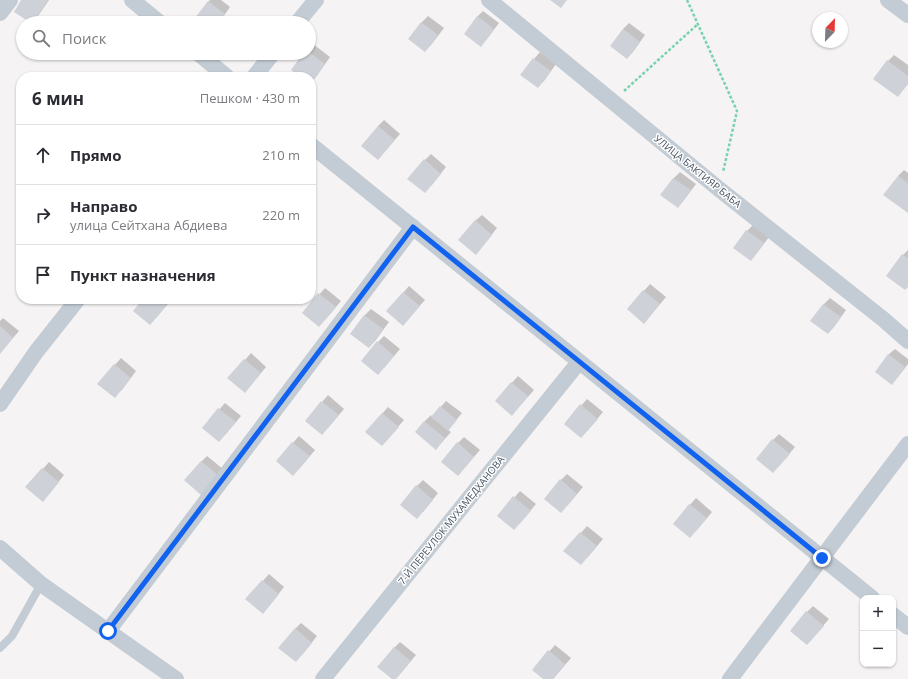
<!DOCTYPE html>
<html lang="ru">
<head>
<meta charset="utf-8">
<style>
	:root { --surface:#fff; --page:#f7f7f7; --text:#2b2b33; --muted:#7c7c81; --line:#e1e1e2 }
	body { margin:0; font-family:"Open Sans",sans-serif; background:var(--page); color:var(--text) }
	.controls { position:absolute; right:12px; bottom:12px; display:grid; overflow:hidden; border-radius:8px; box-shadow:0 1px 3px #0004 }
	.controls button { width:36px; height:36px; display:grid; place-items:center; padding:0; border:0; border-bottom:1px solid var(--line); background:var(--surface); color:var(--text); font:20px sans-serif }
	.compass { position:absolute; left:812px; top:12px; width:36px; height:36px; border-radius:50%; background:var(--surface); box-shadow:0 1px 3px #0004; rotate:23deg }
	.stop { position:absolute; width:12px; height:12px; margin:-9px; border:3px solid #1262f0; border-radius:50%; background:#fff }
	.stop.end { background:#1262f0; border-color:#fff; box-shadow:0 1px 4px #0008 }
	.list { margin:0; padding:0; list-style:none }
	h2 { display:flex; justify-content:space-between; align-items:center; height:52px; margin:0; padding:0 16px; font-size:17px }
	h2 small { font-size:13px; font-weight:400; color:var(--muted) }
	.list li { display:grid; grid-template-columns:26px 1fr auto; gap:12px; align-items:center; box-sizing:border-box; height:60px; padding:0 16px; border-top:1px solid var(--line) }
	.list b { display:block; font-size:15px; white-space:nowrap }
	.list p { margin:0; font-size:13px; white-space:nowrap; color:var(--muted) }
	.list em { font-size:13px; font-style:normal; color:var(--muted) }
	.icon { flex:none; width:22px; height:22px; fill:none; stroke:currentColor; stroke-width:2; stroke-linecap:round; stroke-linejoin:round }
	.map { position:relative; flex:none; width:908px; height:679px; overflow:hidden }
	.search { position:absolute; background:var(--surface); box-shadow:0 1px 3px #0004; left:16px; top:16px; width:300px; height:44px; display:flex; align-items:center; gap:10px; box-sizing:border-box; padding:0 14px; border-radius:22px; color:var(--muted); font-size:15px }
	.panel { position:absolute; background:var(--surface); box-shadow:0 1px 3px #0004; left:16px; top:72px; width:300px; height:232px; border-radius:16px }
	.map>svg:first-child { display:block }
	.shadow { fill:#0003 }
	.building { fill:#cfd1d8 }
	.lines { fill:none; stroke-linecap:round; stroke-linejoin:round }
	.path { stroke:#77d3ad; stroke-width:2.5; stroke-dasharray:3 2; stroke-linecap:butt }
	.service { stroke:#c3ccd4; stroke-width:8 }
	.minor { stroke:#c3ccd4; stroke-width:16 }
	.route { stroke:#1262f0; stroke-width:5 }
	.labels { text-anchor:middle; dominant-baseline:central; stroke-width:3; stroke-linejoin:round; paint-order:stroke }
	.street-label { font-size:10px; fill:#495462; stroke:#fff }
</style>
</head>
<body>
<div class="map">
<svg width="908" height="679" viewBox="0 0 908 679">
	<rect width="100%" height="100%" fill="#f5f3f3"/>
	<g class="shadow">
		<path d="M23,0h26l-11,16 -6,7z"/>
		<path d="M210,0h11l9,7 -11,16h-16l5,-21z"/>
		<path d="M483,11l16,12 -12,16 -6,6 -4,-28z"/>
		<path d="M428,16l16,12 -13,17 -6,6 -16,-12 13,-17z"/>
		<path d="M629,23l16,12 -12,17 -6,6 -16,-12 12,-17z"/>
		<path d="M313,44l17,13 -14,20 -5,5v-5h-8l1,-24h5v-5z"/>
		<path d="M540,52l16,12 -12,17 -6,6 -16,-12 12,-16z"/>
		<path d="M894,55l14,10v19l-10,12 -10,-35z"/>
		<path d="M384,120l16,14 -22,25v-33z"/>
		<path d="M431,154l15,13 -15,19 -6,-26z"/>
		<path d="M904,170l4,3v39l-10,-36z"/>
		<path d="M680,172l16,12 -12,16 -6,7 -16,-12 12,-17z"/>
		<path d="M482,215l15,13 -15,19 -7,-26z"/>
		<path d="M753,225l16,12 -12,16 -6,7 -4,-29z"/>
		<path d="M908,250v36l-5,-31z"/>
		<path d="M650,284l16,13 -16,19 -22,-7z"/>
		<path d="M409,286l16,14 -22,24v-31z"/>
		<path d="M325,288l16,13 -16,19 -22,-7z"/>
		<path d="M830,298l16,12 -12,17 -6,6 -16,-12 12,-17z"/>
		<path d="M144,299h28l-16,19z"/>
		<path d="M371,309l18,13 -14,19 -6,6 -18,-13 14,-19z"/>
		<path d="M3,318l16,13 -19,22v-32z"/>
		<path d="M384,336l16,13 -16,19 -6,-26z"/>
		<path d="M895,349l13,10v5l-10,13 -6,6 -4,-28z"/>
		<path d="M251,353l15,14 -15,18 -22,-7z"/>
		<path d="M121,358l15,13 -15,20 -22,-8z"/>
		<path d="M518,376l16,14 -16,18 -22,-7z"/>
		<path d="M328,395l16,14 -16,19 -22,-7z"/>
		<path d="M587,399l16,13 -16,19 -22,-7z"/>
		<path d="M446,401l16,12 -14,17 3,2 -15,17 -20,-17 9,-11 6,-6 1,2z"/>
		<path d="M225,403l16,13 -16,19 -22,-7z"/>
		<path d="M388,407l16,13 -22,25 -16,-13z"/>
		<path d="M779,434l16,13 -16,19 -6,-26z"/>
		<path d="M299,436l16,14 -16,19 -22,-8z"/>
		<path d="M464,437l16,13 -22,25v-32z"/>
		<path d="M207,456l16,13 -16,18 -6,-25z"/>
		<path d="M49,462l15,13 -15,19 -22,-7z"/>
		<path d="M567,474l16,13 -16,19 -6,-26z"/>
		<path d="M423,480l15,13 -15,19 -6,-26z"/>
		<path d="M520,491l16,13 -16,19 -22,-7z"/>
		<path d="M696,498l16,14 -16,19 -22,-8z"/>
		<path d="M587,526l16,13 -16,19 -22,-7z"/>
		<path d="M269,574l15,13 -15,19 -22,-7z"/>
		<path d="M813,606l16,13 -22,25v-32z"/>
		<path d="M301,623l16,13 -15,19 -7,-26z"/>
		<path d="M400,642l16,13 -16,19 -5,5h-1v-31z"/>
		<path d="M555,645l16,13 -18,21h-9l-11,-9z"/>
	</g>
	<g class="building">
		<path d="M21,0h27l-15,23h-2l-17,-11z"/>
		<path d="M550,0h17l-6,8z"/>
		<path d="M208,1l17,13 -7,9h-17l-6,-5z"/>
		<path d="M477,16l17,13 -13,18 -17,-13z"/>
		<path d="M421,22l17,13 -13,17 -17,-13z"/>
		<path d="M623,29l17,13 -13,17 -17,-13z"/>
		<path d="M309,52l16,12 -14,19v-6h-10l-10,-7 12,-17h6z"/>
		<path d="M533,58l18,13 -13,17 -18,-13z"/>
		<path d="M887,60l21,16v7l-10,14 -25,-18z"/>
		<path d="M378,126l17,14 -17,20 -17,-14z"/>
		<path d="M424,159l17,15 -16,19 -18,-14z"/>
		<path d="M898,176l10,7v30l-25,-18z"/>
		<path d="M673,178l18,12 -13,18 -18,-13z"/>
		<path d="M475,220l17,15 -16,20 -18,-15z"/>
		<path d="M746,230l18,13 -13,18 -18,-13z"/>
		<path d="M902,254l6,4v29l-3,3 -19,-14z"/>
		<path d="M643,290l17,14 -16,20 -17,-15z"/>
		<path d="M403,292l17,14 -17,20 -17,-15z"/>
		<path d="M318,293l18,14 -17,20 -17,-14z"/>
		<path d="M143,299h16l8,6 -17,20 -17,-14z"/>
		<path d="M823,304l18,13 -13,17 -18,-13z"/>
		<path d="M364,315l19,14 -14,19 -19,-14z"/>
		<path d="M0,326l13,12 -13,16z"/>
		<path d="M377,341l17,15 -16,19 -17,-14z"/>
		<path d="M888,354l17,13 -13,18 -17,-13z"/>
		<path d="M244,359l17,14 -16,20 -18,-15z"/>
		<path d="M114,364l17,14 -16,20 -18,-14z"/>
		<path d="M511,382l17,14 -16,20 -17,-15z"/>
		<path d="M321,401l18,14 -17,20 -17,-14z"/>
		<path d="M580,404l18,15 -17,19 -17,-14z"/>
		<path d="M440,406l17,14 -9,11 -17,-14z"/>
		<path d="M218,408l18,14 -17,20 -17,-14z"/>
		<path d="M382,413l17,14 -17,19 -17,-14z"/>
		<path d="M424,421l21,17 -9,12 -21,-18z"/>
		<path d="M772,439l18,15 -17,19 -17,-14z"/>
		<path d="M292,442l18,14 -17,20 -17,-15z"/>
		<path d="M457,442l17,15 -16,19 -17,-14z"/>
		<path d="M201,461l17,14 -17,20 -17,-15z"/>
		<path d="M42,468l17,14 -16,20 -18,-15z"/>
		<path d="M560,479l17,15 -16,19 -17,-14z"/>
		<path d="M416,485l17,15 -16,19 -17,-14z"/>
		<path d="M513,496l18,15 -17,19 -17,-14z"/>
		<path d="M689,504l18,14 -17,20 -17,-14z"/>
		<path d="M580,532l17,14 -16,19 -18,-14z"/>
		<path d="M262,580l17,14 -16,20 -18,-15z"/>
		<path d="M806,611l18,15 -17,19 -17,-14z"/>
		<path d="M295,628l17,15 -16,19 -18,-14z"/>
		<path d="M394,647l17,14 -15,18h-4l-15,-12z"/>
		<path d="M548,650l17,14 -12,15h-10l-11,-9z"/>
	</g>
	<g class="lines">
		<g class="path">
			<path d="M687,0l50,111 -14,61"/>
			<path d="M624,91l74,-67"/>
		</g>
		<path class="service" d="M0,648l12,-12 29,-52"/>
		<g class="minor">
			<path d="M132,0l28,23"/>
			<path d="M489,0l230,189 164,130 25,22"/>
			<path d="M888,0l20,15"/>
			<path d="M0,13l10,-13"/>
			<path d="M297,23l19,-23"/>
			<path d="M198,53l29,24"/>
			<path d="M254,77l19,-24"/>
			<path d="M311,145l561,453"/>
			<path d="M0,404l36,-52 42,-53"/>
			<path d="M0,548l41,36 135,95"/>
			<path d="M893,615l15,12"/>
			<path d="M108,631l305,-404"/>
			<path d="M323,679l256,-317"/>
			<path d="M730,679l178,-235"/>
		</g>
	</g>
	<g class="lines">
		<path class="route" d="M108,631l305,-404 409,331"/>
	</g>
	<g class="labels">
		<g class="street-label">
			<text transform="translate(698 171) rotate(39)">УЛИЦА БАКТИЯР БАБА</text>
			<text transform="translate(451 520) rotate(-51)">7-Й ПЕРЕУЛОК МУХАМЕДХАНОВА</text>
		</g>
	</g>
</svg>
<div class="controls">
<button>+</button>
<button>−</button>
</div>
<svg class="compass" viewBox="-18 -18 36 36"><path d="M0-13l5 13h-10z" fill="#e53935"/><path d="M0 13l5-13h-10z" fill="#7c7c81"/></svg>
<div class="stop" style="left:108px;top:631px"></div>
<div class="stop end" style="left:822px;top:558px"></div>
<div class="search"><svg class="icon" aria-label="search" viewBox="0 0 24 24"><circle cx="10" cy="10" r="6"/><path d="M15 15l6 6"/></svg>Поиск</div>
<section class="panel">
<h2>6 мин<small>Пешком · 430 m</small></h2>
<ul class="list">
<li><svg class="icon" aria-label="ahead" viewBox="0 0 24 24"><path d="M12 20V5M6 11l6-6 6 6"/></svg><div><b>Прямо</b></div><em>210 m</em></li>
<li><svg class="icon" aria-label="right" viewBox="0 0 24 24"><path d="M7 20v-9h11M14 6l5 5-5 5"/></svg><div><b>Направо</b><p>улица Сейтхана Абдиева</p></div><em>220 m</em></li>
<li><svg class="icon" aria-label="arrive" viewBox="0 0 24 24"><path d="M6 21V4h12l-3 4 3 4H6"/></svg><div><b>Пункт назначения</b></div></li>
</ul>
</section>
</div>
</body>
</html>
